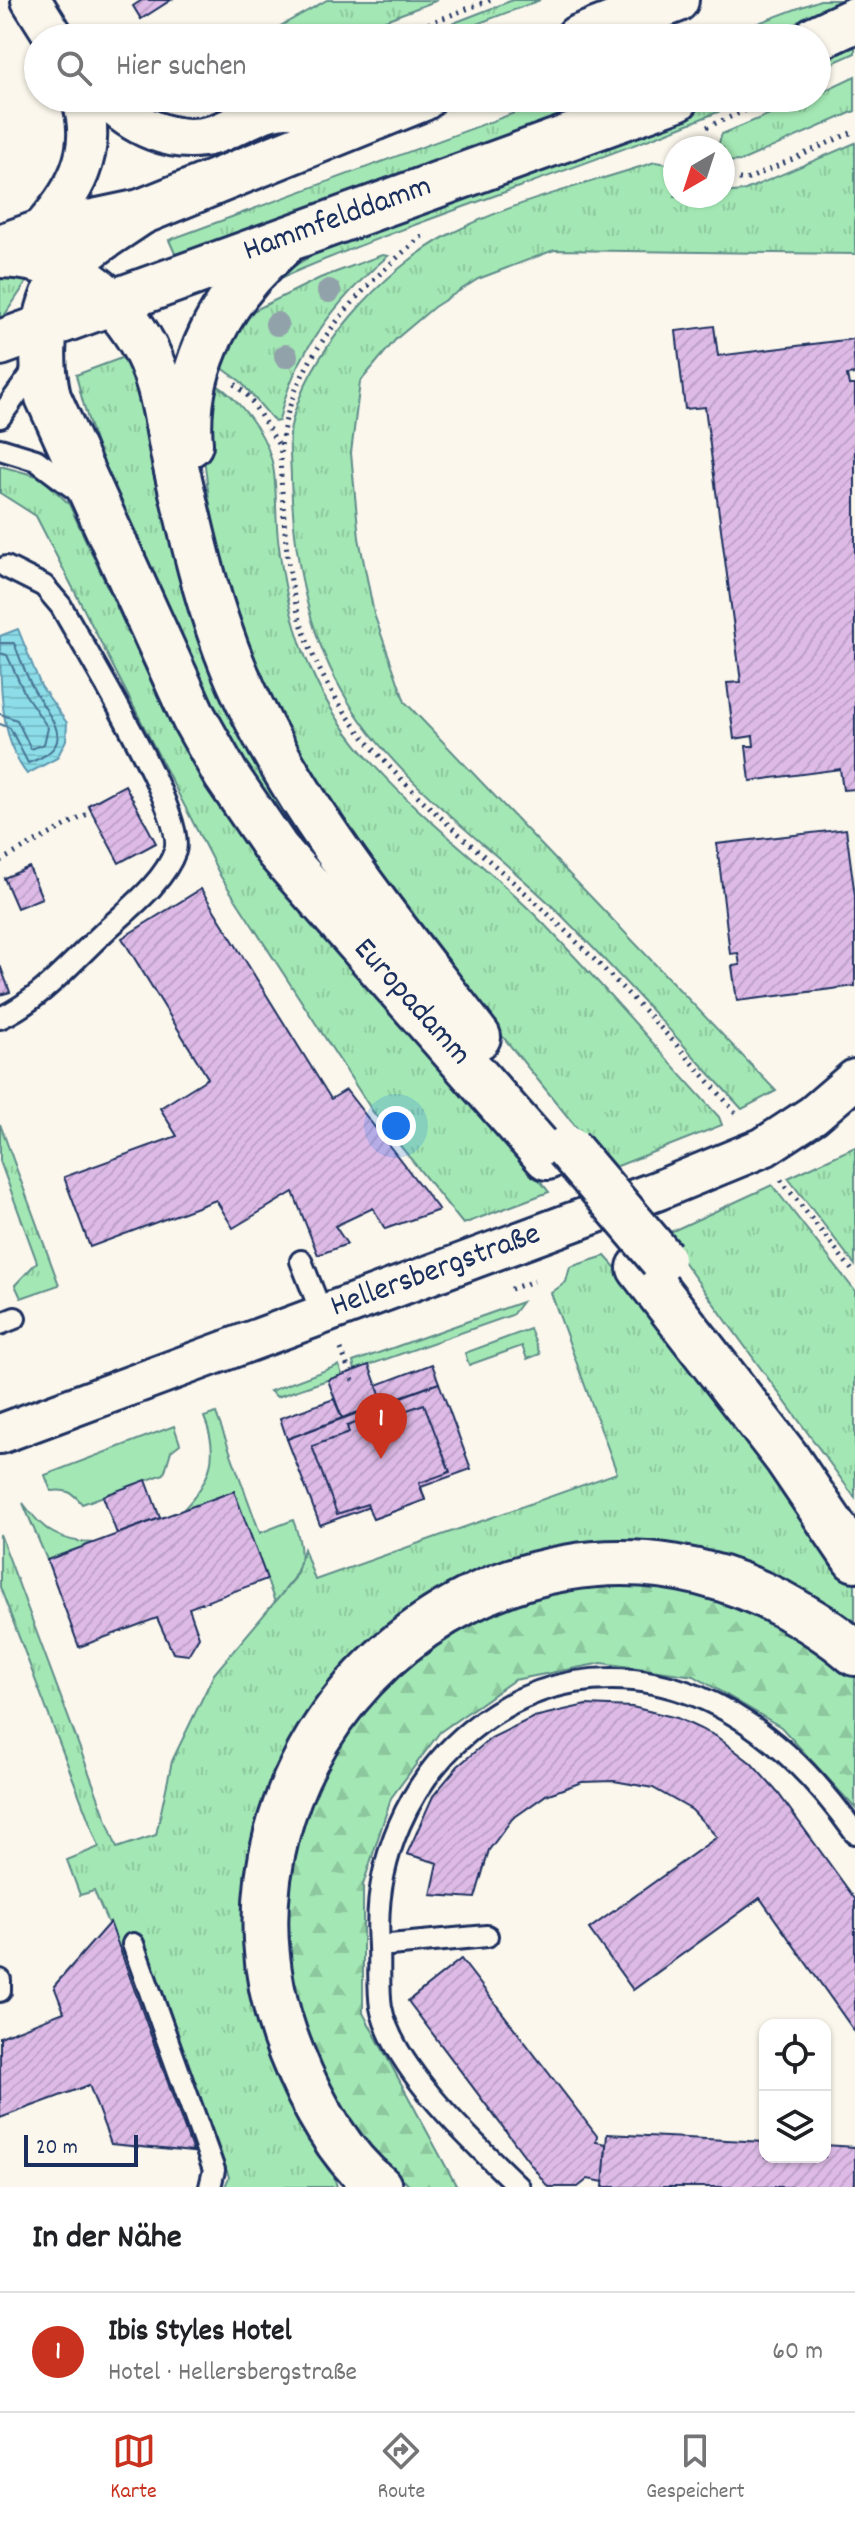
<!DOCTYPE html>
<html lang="de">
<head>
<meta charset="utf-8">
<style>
	:root { --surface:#fff; --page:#f6f6f6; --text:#202124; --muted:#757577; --line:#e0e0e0; --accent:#c8321e }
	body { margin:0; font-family:Dekko,sans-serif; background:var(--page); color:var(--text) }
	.controls { position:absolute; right:24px; bottom:24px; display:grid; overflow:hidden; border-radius:16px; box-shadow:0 2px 6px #0004 }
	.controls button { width:72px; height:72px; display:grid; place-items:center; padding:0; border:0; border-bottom:2px solid var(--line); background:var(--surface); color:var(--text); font:40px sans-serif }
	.compass { position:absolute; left:663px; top:136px; width:72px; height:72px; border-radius:50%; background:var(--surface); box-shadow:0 2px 6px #0004; rotate:219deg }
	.scale { position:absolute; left:24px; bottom:20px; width:114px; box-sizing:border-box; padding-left:8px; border:4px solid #1b2f5e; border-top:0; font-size:22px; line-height:28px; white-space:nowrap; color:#1b2f5e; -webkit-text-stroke:6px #fbf7ec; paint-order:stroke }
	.you { position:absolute; left:396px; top:1126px; width:28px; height:28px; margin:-20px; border:6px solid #fff; border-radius:50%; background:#1a73e8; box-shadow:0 0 0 12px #1a73e833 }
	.badge { display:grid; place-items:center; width:52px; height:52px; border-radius:50%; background:var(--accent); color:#fff; font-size:26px; font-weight:700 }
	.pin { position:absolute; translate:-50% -66px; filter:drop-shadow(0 2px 4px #0008) }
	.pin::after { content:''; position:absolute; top:42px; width:28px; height:24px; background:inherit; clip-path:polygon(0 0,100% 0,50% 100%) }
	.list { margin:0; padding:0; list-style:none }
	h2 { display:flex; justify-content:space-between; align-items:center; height:104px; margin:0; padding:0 32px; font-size:34px }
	h2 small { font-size:26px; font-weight:400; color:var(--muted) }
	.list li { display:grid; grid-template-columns:52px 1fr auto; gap:24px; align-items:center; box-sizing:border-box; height:120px; padding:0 32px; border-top:2px solid var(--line) }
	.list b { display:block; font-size:30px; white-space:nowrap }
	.list p { margin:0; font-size:26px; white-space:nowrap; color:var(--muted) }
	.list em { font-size:26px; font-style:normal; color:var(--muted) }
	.icon { flex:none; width:44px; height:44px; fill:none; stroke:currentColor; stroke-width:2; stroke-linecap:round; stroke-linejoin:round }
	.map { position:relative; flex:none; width:855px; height:2187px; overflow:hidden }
	.search { position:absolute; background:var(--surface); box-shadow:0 2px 6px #0004; left:24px; right:24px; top:24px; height:88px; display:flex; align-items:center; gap:20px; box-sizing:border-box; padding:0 28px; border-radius:44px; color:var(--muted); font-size:30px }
	.sheet { height:224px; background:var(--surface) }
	nav { display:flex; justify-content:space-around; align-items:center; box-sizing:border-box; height:112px; border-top:2px solid var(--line); background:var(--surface); font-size:22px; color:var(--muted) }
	nav a { display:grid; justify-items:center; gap:4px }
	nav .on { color:var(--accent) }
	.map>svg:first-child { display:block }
	.grass { fill:url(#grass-tufts); stroke:#5f8c89; stroke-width:2 }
	.forest { fill:url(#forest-firs); stroke:#5f8c89; stroke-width:2 }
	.garden { fill:#a3e8b4; stroke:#5f8c89; stroke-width:2 }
	.water { fill:url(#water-rules); stroke:#5f97b0; stroke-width:2 }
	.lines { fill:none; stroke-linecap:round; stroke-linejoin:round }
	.shore { stroke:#487595; stroke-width:2 }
	.building { fill:url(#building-hatch); stroke:#1b2f5e; stroke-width:2 }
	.service-casing { stroke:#1b2f5e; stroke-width:26 }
	.minor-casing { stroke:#1b2f5e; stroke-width:44 }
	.secondary-casing { stroke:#1b2f5e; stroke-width:50 }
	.path { stroke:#1b2f5e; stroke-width:5; stroke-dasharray:2 6; stroke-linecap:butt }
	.service { stroke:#fbf7ec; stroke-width:20 }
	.minor { stroke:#fbf7ec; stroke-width:38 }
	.secondary { stroke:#fbf7ec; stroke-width:44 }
	.secondary-bridge-casing { stroke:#1b2f5e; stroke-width:50; stroke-linecap:butt }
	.secondary-bridge { stroke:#fbf7ec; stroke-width:44 }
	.tree { fill:#92a2aa }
	.labels { text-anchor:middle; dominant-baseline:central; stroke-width:8; stroke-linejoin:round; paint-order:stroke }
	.street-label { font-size:32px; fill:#1b2f5e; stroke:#fbf7ec }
</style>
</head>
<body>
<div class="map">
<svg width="855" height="2187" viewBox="0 0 855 2187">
	<defs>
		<pattern id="grass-tufts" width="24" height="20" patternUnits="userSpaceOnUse" patternTransform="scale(2)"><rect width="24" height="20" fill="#a3e8b4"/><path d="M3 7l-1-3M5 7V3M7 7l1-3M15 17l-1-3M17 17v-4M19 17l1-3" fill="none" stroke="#8cc79d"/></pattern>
		<pattern id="forest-firs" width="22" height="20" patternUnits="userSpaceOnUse" patternTransform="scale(2)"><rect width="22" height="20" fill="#a3e8b4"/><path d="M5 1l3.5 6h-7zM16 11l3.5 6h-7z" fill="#8cc79d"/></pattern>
		<pattern id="water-rules" width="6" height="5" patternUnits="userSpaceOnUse" patternTransform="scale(2)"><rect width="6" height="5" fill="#8cdde7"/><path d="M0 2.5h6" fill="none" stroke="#78bec9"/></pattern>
		<pattern id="building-hatch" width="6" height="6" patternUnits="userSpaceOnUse" patternTransform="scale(2)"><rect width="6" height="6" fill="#debbe7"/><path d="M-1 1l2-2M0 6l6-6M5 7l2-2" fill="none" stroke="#bea1c9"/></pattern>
	</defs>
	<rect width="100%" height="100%" fill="#fbf7ec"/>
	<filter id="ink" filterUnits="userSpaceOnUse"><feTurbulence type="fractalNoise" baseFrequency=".0125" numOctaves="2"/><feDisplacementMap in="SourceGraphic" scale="16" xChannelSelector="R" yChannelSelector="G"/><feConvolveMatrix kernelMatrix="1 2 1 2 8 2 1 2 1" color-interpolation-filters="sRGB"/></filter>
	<g filter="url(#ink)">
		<g class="grass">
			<path d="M327,0h111l-100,38h-79z"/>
			<path d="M513,0h27l-100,38h-25z"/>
			<path d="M820,0h29l-85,38h-46z"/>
			<path d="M855,43v10l-38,17v-9z"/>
			<path d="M855,76v35l-114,50 -18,1v-14h-6l5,-14 86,-36h9v-4z"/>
			<path d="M555,98h73l-451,160 -8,-18z"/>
			<path d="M729,98h22c-153,66 -314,113 -468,179l-1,-4 45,-26z"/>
			<path d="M855,143v111l-301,-4 -76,29 -44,28 -38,32 -36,43 -9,71 8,85 15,76 31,88 371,389 -34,18c-63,-68 -125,-139 -191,-204 -71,-68 -160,-127 -209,-214 -37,-65 -48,-138 -51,-211 0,-18 -3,-36 0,-54 15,-72 93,-157 157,-191 65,-34 138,-50 207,-73l20,3v31h48v-3l20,-2z"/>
			<path d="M382,255l6,1c-50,42 -96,100 -109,165l-4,1 -35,-41 -26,-19 33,-48 73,-36z"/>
			<path d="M0,271l25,5 1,7 -26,39z"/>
			<path d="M132,354l52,226 227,391c-37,-40 -77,-79 -110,-122 -61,-76 -102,-165 -142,-253 -33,-73 -65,-143 -83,-221z"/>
			<path d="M207,380c18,8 29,20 41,35 38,48 23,77 31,132 5,41 15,85 32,123 44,104 147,168 224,245 64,65 123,135 184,202l3,8 -112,44 -162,-200 -127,-175 -51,-87 -43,-116 -18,-92 -9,-76z"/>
			<path d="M0,466l41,11 28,27 97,210 50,86 45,66 74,85 95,93 119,148 -86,32 -90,-112 -152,-235 -185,-361 -36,-23z"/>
			<path d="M0,1124l59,161 -38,13 -6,-13 22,-23 -37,-101z"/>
			<path d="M855,1147v118l-67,-87z"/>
			<path d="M772,1185l83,106v207l-191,-263z"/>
			<path d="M605,1256l87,97 163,224v57l-178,-80 -408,244 -22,85 3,97 28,97 51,82 8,28h-112l4,-10 -85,-238 -22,16 -28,-64 -14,4 -13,-35 32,-13 -99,-260v-53l117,314 39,-13 16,-74 42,-87 81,-96 9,-29 11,31 302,-107 -66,-180 15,-11 4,-15z"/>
		</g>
		<path class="forest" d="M601,1581l69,3 65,15 120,72v137l-74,-81 -87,-51 -92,-13 -88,17 -74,52 -49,66 -28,87v128l94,174h-44c-118,-82 -150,-243 -111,-375 14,-47 56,-108 92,-142 13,-12 107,-69 124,-75 25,-9 57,-9 83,-14z"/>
		<g class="garden">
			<path d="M522,1302l-10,13 -157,55 -2,-8z"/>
			<path d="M530,1329l10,25 -13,5 -5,-13 -53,19 -4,-12z"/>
			<path d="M339,1365l3,10 -65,22 -7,-6z"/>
			<path d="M216,1413l44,120 33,-13c15,39 8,51 -18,82l-41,-111 -51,19c28,-30 37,-55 21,-93z"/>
			<path d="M174,1426l6,18 -9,7 -7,23 -82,30c-9,-12 -16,-15 -31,-13l-6,-16z"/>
			<path d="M23,1503c20,28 36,38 70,40l-46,17z"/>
		</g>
		<path class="water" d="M18,629l23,57 26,37 -1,17 -9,18 -30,16c-27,-33 -27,-93 -27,-138z"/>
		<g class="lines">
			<g class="shore">
				<path d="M0,643h14c6,15 12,33 20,47 17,31 46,55 -6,73l-18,-35 -10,-4"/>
				<path d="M0,653l7,2 18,39 23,34 -4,16 -13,5 -14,-29 -17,-6"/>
			</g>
		</g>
		<g class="building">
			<path d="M142,0h29l-30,19 -8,-13z"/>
			<path d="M714,326l4,30 135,-17 2,35 -8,1 2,10h6v404l-12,1 -3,-21 -90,12 -4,-35h8l-1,-10 -19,3 -7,-56 14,-1 -36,-275 -20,2 -9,-78z"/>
			<path d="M125,785l31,58 -37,20 -31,-58z"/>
			<path d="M846,829l9,67v90l-118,15 -5,-35 8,-1 -2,-12 -8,1 -13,-110z"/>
			<path d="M29,867l13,31 -25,10 -13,-30z"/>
			<path d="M201,889l130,210 15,-9 93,120 -54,19 -12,-21 -38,18 12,18 -29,11 -25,-63 -60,36 -17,-28 -126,47 -26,-70 113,-41 -17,-28 48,-30 -86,-140z"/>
			<path d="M0,965l10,27 -10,3z"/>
			<path d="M432,1364l7,19 -56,20 -6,-18z"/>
			<path d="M369,1365l14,38 -41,15 -14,-38z"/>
			<path d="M439,1383l32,86 -50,18 4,13 -52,19 -4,-12 -49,18 -33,-86z"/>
			<path d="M334,1399l8,19 -55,21 -7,-21z"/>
			<path d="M424,1404l26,68 -31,11 6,17 -52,19 -6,-15 -30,10 -25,-68 37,-13 -2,-7 39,-14 2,5z"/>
			<path d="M146,1480l14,38 -43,16 -14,-38z"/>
			<path d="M234,1491l33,88 -78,29 10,29 -11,18 -15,-2 -16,-35 -78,29 -32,-87z"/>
			<path d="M586,1705l46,2 45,11 39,18 35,27 27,30 77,106v133l-95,-134 -127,92 -44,-61 128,-92 -25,-27 -39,-22 -39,-7 -32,1 -36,13 -34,24 -23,31 -14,48 -44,-3 7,-32 -31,-9 26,-58 25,-30 33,-28 43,-21z"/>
			<path d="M110,1922l12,33 71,197 -82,-8 -22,-59 -89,33v-81l64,-25 -10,-26z"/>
			<path d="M461,1959l136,177 -1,6 10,2 -2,38 -16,-3 -10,8h-30l-140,-186z"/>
			<path d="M607,2134l158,8v15h60v-12l30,2v40h-252z"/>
		</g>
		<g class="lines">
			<defs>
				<g id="service">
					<path d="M0,417l30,-41 4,-16"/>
					<path d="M0,449l36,11 43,32"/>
					<path d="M0,1018c40,-18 71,-55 103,-85 23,-22 61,-50 72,-82 12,-36 -92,-205 -114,-245l-17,-20 -38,-19"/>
					<path d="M301,1261l21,53"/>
					<path d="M0,1324l15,-6"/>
					<path d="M487,1936l-108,10c-13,-172 149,-318 318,-250 67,28 117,79 158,137"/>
					<path d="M133,1944l81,226 -4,17"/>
					<path d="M379,1946c1,20 -1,42 2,61 11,61 94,137 138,180"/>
					<path d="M0,1980v11"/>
				</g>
				<g id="minor">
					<path d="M31,0l24,38"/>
					<path d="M106,98c25,27 67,48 106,37 27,-7 58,-35 88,-25 13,4 26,14 38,21"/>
					<path d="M37,234c36,-38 63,-82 44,-136"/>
					<path d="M0,1434l659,-244 105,-43 49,-32 42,-36"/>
				</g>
				<g id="secondary">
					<path d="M578,38l98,-38"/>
					<path d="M816,38l39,-18"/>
					<path d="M141,212c-18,13 -40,25 -57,40 -41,37 -47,94 -36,145l146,321 32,57 51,75 270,307"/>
					<path d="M0,247l37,-13 104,-22 282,-114"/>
					<path d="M0,255c60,1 109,33 139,83 26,42 27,86 38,133 13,54 25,111 44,164 49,144 165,282 257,402"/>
					<path d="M0,343l677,-245"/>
					<path d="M190,444c-7,-77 33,-149 91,-198"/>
					<path d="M640,1268l146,189 69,102"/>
					<path d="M379,2187c-41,-33 -69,-87 -88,-135 -119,-299 201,-599 489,-449 27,15 53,30 75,50"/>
				</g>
			</defs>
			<use href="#service" class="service-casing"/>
			<use href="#minor" class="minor-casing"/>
			<use href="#secondary" class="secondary-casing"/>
			<g class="path">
				<path d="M391,38l99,-38"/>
				<path d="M707,127l67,-29"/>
				<path d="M691,135l6,13"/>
				<path d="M723,177l23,3 109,-49"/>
				<path d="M422,236c-63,53 -132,124 -141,211 -2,24 2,49 3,72 3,39 7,76 20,113 40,119 156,198 243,281 66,64 133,132 191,203"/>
				<path d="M235,384l14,13 31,50"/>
				<path d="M0,861l91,-49"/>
				<path d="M781,1180l74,94"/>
				<path d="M511,1289l23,-8"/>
				<path d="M341,1349l12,32"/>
			</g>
			<use href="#service" class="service"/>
			<use href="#minor" class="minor"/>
			<use href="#secondary" class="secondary"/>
			<defs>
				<path id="secondary-bridge" d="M568,1148l94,111"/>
			</defs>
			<use href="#secondary-bridge" class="secondary-bridge-casing"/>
			<use href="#secondary-bridge" class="secondary-bridge"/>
		</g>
		<g class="tree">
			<circle cx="329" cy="291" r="12"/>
			<circle cx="277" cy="324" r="12"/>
			<circle cx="286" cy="356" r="12"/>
		</g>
	</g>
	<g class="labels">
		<g class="street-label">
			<text transform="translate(338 220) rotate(-20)">Hammfelddamm</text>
			<text transform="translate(411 1003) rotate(48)">Europadamm</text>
			<text transform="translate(436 1272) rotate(-20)">Hellersbergstraße</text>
		</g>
	</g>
</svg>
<div class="controls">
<button><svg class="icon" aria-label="locate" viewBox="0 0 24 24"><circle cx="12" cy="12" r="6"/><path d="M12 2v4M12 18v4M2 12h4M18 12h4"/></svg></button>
<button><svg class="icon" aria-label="layers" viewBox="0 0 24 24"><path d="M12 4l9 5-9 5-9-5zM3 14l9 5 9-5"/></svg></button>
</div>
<svg class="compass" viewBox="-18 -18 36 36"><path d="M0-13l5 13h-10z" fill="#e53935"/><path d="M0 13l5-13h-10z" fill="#757577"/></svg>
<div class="scale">20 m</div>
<div class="you"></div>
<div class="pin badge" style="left:381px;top:1459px">1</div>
<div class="search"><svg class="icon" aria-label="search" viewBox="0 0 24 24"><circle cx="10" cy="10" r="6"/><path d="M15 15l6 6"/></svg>Hier suchen</div>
</div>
<section class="sheet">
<h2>In der Nähe<small></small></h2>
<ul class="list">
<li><span class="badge">1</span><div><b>Ibis Styles Hotel</b><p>Hotel · Hellersbergstraße</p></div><em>60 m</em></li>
</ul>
</section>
<nav>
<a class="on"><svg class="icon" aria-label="map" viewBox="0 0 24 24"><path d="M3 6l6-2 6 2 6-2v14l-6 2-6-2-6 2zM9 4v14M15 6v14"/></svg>Karte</a>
<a><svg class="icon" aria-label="directions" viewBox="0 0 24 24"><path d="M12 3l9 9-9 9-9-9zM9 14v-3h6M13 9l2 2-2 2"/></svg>Route</a>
<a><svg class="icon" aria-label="saved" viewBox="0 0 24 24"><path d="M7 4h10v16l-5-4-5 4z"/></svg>Gespeichert</a>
</nav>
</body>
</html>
